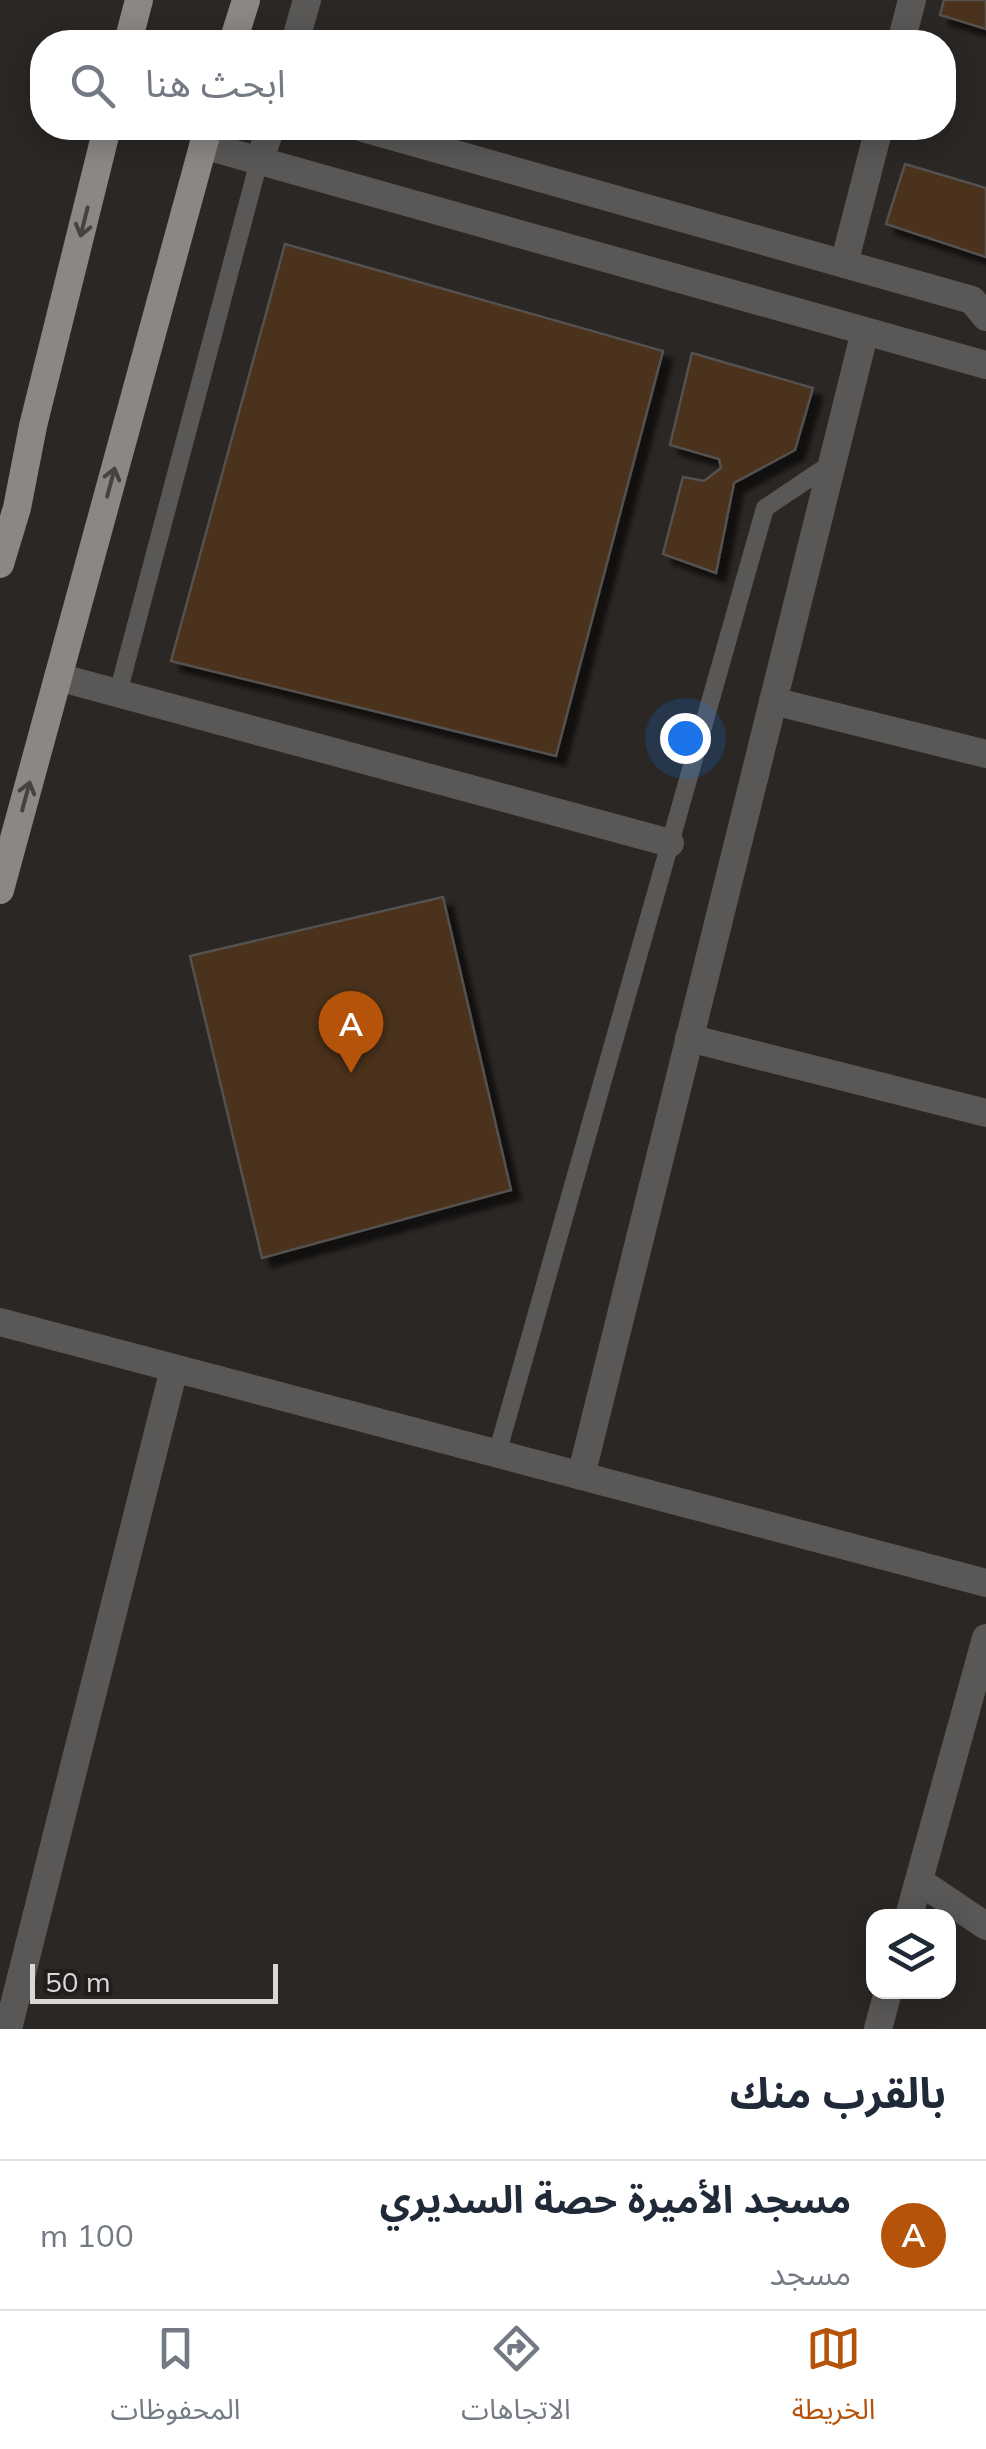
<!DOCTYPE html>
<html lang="ar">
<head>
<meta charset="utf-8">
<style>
	:root { --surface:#fff; --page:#f6f6f7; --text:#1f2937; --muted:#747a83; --line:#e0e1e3; --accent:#b45309 }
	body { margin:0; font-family:Mulish,"Noto Sans Arabic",sans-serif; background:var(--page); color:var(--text); direction:rtl }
	.controls { position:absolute; right:30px; bottom:30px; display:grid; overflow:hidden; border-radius:20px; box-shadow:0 5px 25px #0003 }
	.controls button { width:90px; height:90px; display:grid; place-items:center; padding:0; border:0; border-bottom:2px solid var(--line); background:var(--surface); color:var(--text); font:50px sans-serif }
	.scale { position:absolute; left:30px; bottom:25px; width:248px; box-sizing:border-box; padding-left:10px; border:5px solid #dad8d7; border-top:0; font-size:28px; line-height:35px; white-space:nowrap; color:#dad8d7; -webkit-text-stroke:8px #201d1c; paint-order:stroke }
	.you { position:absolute; left:685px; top:738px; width:35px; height:35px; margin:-25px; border:8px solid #fff; border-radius:50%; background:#1a73e8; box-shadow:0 0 0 15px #1a73e833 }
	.badge { display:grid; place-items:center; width:65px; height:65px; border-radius:50%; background:var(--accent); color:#fff; font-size:32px; font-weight:700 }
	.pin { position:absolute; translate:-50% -82px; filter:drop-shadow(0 2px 5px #0008) }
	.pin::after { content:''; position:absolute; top:52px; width:35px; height:30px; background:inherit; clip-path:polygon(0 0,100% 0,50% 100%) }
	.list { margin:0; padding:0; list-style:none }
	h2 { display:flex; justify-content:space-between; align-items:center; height:130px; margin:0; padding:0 40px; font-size:42px }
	h2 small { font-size:32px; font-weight:400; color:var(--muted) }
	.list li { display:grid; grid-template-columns:65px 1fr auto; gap:30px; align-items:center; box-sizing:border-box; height:150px; padding:0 40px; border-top:2px solid var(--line) }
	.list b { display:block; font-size:38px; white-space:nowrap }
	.list p { margin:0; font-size:32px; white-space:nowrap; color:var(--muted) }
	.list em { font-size:32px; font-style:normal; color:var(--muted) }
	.icon { flex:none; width:55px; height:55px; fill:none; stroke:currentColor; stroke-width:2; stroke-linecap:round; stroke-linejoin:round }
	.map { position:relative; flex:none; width:986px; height:2029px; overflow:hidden; direction:ltr }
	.search { position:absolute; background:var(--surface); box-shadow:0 5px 25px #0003; left:30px; right:30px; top:30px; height:110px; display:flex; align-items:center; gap:25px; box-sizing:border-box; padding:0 35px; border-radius:40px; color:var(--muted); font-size:38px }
	.sheet { height:280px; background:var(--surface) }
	nav { display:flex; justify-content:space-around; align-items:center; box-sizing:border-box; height:140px; border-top:2px solid var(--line); background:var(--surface); font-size:28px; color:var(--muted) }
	nav a { display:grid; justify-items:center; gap:5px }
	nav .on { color:var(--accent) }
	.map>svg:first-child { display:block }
	.building { fill:#4b301b; stroke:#54514f; stroke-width:2.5; filter:url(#shadow) }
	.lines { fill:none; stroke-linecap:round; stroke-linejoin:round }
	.service { stroke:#595857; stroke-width:18 }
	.minor { stroke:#595857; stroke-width:28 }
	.primary { stroke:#8a8785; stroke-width:28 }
	.oneway { stroke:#454241 }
</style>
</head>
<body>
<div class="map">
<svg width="986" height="2029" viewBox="0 0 986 2029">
	<defs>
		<filter id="shadow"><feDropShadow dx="9" dy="9" stdDeviation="2.5" flood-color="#0009"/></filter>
	</defs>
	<rect width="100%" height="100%" fill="#2a2725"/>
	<g class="building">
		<path d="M944,0h42v29l-46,-14z"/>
		<path d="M905,164l81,24v69l-100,-33z"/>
		<path d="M285,244l378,107 -107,405 -385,-95z"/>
		<path d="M692,353l121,35 -18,62 -61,33 -18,90 -53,-19 20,-77 21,4 17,-13 -2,-9 -49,-14z"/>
		<path d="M443,897l68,293 -249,68 -72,-302z"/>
	</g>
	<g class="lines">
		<g class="service">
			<path d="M118,693l141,-532"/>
			<path d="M497,1454l268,-946 67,-45"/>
		</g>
		<g class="minor">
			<path d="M295,42l12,-42"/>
			<path d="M901,42l11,-42"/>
			<path d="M363,128l609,172 14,17"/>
			<path d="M203,145l783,220"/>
			<path d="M259,161l12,-33"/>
			<path d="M844,264l35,-136"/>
			<path d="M58,677l612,166"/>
			<path d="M773,701l213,53"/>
			<path d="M689,1038l297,75"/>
			<path d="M0,1322l986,261"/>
			<path d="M581,1476l284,-1145"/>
			<path d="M919,1881l67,45"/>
			<path d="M909,1916l77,-278"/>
			<path d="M8,2029l166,-660"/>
			<path d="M878,2029l10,-37"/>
		</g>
		<g class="primary">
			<path d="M128,42l11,-42"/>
			<path d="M233,42l13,-42"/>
			<path d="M0,564l17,-56 16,-82 74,-298"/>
			<path d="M0,890l208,-762"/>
		</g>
	</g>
	<defs><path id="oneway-shaft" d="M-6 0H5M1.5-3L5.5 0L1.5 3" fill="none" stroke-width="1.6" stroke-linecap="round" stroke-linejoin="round" transform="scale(2.5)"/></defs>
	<g class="oneway">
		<use href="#oneway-shaft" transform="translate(84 222) rotate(104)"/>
		<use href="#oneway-shaft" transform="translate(111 482) rotate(-75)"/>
		<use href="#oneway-shaft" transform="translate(26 796) rotate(-75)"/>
	</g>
</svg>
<div class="controls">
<button><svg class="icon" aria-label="layers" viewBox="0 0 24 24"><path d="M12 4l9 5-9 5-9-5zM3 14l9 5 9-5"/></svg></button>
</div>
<div class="scale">50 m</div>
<div class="you"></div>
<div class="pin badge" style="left:351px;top:1073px">A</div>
<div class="search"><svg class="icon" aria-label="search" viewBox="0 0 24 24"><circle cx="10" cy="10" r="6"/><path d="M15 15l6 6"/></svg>ابحث هنا</div>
</div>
<section class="sheet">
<h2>بالقرب منك<small></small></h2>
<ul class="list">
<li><span class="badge">A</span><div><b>مسجد الأميرة حصة السديري</b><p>مسجد</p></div><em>100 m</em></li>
</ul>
</section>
<nav>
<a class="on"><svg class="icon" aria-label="map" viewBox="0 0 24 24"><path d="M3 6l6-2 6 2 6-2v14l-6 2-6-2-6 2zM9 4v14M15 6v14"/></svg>الخريطة</a>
<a><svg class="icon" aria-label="directions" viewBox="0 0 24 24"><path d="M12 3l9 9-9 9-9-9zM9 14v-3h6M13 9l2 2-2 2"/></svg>الاتجاهات</a>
<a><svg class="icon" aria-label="saved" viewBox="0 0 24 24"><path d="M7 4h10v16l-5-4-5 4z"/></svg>المحفوظات</a>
</nav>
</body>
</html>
